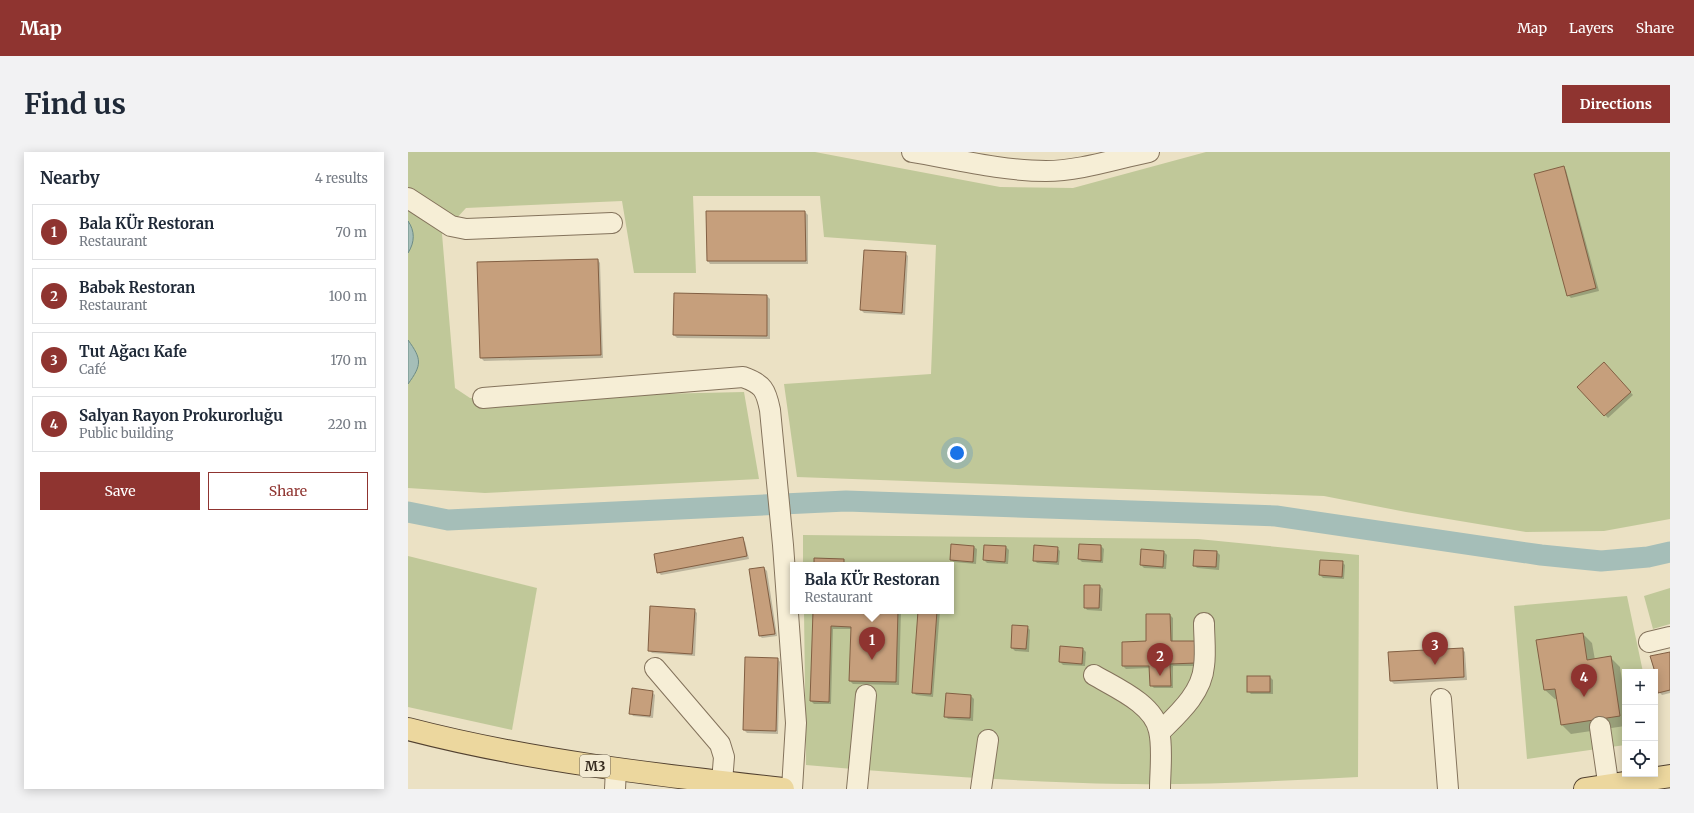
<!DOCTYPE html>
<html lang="en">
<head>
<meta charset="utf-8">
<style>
	:root { --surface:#fff; --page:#f2f2f3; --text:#1f2937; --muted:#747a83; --line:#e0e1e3; --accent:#8f3430 }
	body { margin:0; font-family:Merriweather,serif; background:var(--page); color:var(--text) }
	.controls { position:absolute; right:12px; bottom:12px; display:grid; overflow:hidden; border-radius:0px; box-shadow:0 2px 10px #0003 }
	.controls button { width:36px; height:36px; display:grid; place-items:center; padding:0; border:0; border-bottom:1px solid var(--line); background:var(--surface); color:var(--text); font:20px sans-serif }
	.you { position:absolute; left:549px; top:301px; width:14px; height:14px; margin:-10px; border:3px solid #fff; border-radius:50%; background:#1a73e8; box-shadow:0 0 0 6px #1a73e833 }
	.badge { display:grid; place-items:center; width:26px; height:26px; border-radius:50%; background:var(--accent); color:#fff; font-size:13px; font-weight:700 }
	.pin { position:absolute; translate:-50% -33px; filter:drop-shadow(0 1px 2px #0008) }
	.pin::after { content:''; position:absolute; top:21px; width:14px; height:12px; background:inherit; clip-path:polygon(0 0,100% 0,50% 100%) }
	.popup { position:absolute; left:382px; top:410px; width:164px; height:52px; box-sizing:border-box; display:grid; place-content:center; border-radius:0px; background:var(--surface); filter:drop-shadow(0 1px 3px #0005); font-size:13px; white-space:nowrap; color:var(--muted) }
	.popup b { font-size:15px; color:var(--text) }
	.popup::after { content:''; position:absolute; left:50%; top:100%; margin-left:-8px; border:8px solid transparent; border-top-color:var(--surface) }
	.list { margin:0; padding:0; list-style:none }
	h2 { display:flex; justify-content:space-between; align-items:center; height:52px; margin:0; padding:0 16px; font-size:17px }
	h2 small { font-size:13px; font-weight:400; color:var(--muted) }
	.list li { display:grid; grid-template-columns:26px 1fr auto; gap:12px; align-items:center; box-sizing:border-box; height:56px; margin:0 8px 8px; padding:0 8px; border:1px solid var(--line); border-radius:0px }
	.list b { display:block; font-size:15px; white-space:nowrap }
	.list p { margin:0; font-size:13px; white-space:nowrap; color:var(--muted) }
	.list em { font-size:13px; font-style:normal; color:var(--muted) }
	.actions { display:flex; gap:8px; padding:12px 16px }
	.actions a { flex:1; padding:9px 0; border:1px solid var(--accent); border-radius:0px; text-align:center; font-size:14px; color:var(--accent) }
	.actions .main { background:var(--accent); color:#fff }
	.icon { flex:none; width:22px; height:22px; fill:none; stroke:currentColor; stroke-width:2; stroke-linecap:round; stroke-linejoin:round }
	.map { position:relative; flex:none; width:1262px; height:637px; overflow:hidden; border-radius:0px }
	header { display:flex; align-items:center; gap:24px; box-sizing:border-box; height:56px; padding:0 20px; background:var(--accent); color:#fff }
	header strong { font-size:19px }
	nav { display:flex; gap:22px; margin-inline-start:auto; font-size:14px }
	.intro { display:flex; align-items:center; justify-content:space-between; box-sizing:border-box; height:96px; padding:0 24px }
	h1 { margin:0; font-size:28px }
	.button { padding:10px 18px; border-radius:0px; background:var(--accent); color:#fff; font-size:14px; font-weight:700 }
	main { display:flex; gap:24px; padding:0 24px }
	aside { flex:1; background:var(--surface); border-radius:0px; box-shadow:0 2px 10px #0003 }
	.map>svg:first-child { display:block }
	.green { fill:#c0c899 }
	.water { fill:#a5beb8; stroke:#6d8c86 }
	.shadow { fill:#0003 }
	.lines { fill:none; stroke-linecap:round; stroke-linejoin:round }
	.canal { stroke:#a5beb8; stroke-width:21 }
	.building { fill:#c69f7c; stroke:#825f43 }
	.minor-casing { stroke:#84735c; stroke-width:22 }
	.major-casing { stroke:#524130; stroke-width:24 }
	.minor { stroke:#f6eed6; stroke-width:20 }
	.major { stroke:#ecd79e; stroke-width:22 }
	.labels { text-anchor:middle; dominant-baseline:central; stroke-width:3; stroke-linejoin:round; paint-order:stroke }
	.shield { fill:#f3ebd3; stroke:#6e6555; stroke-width:1 }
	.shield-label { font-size:13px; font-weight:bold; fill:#352b1f }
</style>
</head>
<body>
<header>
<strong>Map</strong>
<nav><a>Map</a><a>Layers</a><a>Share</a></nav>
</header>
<div class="intro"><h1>Find us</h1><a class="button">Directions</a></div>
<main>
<aside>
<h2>Nearby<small>4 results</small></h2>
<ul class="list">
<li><span class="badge">1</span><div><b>Bala KÜr Restoran</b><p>Restaurant</p></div><em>70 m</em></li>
<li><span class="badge">2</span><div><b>Babək Restoran</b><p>Restaurant</p></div><em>100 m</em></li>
<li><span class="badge">3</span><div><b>Tut Ağacı Kafe</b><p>Café</p></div><em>170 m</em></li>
<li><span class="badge">4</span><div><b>Salyan Rayon Prokurorluğu</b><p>Public building</p></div><em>220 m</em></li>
</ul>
<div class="actions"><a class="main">Save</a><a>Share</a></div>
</aside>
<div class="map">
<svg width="1262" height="637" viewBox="0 0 1262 637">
	<rect width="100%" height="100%" fill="#ebe1c4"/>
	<g class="green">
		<path d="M0,0h407l185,35 73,1 133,-36h464v367l-66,12 -78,1 -120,-20 -82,-16 -527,-19 -13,-93 147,-10 5,-129 -112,-8 -4,-41h-127l3,77h-62l-12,-72 -156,7 -24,26 13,154 15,10 274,-6 15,87 -274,14 -77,-5z"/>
		<path d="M395,383l395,4 161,16 -1,222c-78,4 -157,8 -235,7 -106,-2 -212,-10 -317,-19l-2,-154h147v-46h-148z"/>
		<path d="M0,404l129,32 -25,142 -104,-23z"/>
		<path d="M1262,436v36l-17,5 -9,-33z"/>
		<path d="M1219,444l16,76h-18v73l-98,14 -13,-153z"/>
	</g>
	<g class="water">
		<path d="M0,69c7,10 7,21 0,32z"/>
		<path d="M0,188c14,19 14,25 0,44z"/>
	</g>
	<g class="shadow">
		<path d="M1155,15l3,3 33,121 -28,7 -3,-3z"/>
		<path d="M299,60h98l3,3v49h-98l-2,-3z"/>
		<path d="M497,101l3,3 -3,59 -41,-2 -3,-3z"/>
		<path d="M190,108l2,3 3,95 -119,3 -3,-3z"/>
		<path d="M359,144l3,3v40l-93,-1 -3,-3z"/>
		<path d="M1196,212l29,31 -25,23 -29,-31z"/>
		<path d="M334,387l3,3 4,17 -88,16 -3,-3z"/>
		<path d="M577,394l21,1 3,3 -1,14 -21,-1 -3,-3z"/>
		<path d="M693,394l3,3 -1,14 -21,-1 -3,-3z"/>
		<path d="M566,395l3,2 -1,15 -22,-2 -3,-2z"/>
		<path d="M649,396l3,3 -1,14 -22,-2 -3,-3z"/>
		<path d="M756,400l3,3 -1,14 -22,-1 -3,-3z"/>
		<path d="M809,400l3,3 -1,15 -22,-2 -3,-3z"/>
		<path d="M934,410l3,3 -1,14 -21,-1 -3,-3z"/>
		<path d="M356,416l3,3 10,65 -15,2 -2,-2z"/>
		<path d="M692,434l3,3 -1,22 -15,-1 -2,-3z"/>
		<path d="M286,458l3,3 -2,43 -43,-3 -3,-3z"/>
		<path d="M406,459h87l-2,74 -46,-1 -3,-3 2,-52h-19l-2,75h-17l-3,-3z"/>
		<path d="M511,459h21l-7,86 -17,-2 -3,-3z"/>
		<path d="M762,463l3,3v24l25,24h-25v22h-19l-3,-3 -1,-17 -24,1 -3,-3 24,-24z"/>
		<path d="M619,475l3,3 -1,22 -14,-1 -3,-3z"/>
		<path d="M1175,482l9,9 3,17 15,-3 10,10 5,34v25l-54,8 -9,-9 -4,-26h-3l-10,-9z"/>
		<path d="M675,497l3,3 -1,14 -22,-1 -3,-3z"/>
		<path d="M1054,497l3,3 2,28 -73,4 -3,-3z"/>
		<path d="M1262,501v40l-8,2 -3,-3 -8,-35z"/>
		<path d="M370,507l2,3 -2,72 -31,-1 -3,-3z"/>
		<path d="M862,525l3,3v14h-22l-3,-3z"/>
		<path d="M244,540l3,3 -2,23 -20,-2 -2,-3z"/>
		<path d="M563,544l3,3 -1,22 -25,-2 -3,-3z"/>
	</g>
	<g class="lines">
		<path class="canal" d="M0,360l40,8 398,-19 430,15 265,39 60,6 47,-4 22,-5"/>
	</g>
	<g class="building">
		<path d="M1156,14l32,122 -29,8 -33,-122z"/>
		<path d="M298,59h99l1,50h-99z"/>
		<path d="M456,98l42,2 -4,61 -42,-3z"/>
		<path d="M190,107l3,96 -121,3 -3,-96z"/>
		<path d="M266,141l93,2v41l-94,-1z"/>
		<path d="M1196,210l27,30 -27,24 -27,-29z"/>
		<path d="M335,385l4,19 -90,17 -3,-19z"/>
		<path d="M543,392l23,2 -1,16 -23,-2z"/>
		<path d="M671,392l22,1v16l-23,-2z"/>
		<path d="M576,393l22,1 -1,16 -22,-2z"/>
		<path d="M626,393l24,2 -1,15 -24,-1z"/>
		<path d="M733,397l23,2 -1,16 -23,-2z"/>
		<path d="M786,398l23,1 -1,16 -23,-1z"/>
		<path d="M406,406l30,1v6h-30z"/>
		<path d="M912,408l23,1 -1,16 -23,-2z"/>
		<path d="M356,415l11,67 -16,2 -10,-67z"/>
		<path d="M676,433h16l-1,23h-15z"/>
		<path d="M242,454l45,3 -3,45 -44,-3z"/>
		<path d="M405,459h85l-2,71 -47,-1 2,-54 -20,-1 -2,76 -19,-1z"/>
		<path d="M510,459h19l-6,83 -19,-1z"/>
		<path d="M738,462h24l1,27h24l1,22 -26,1 1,22h-21l-1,-20h-27v-24l24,-1z"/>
		<path d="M604,473l16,1 -2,23 -15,-1z"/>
		<path d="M1175,481l4,27 24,-4 9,60 -59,9 -6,-36 -11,1 -8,-50z"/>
		<path d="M652,494l23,2 -1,16 -23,-2z"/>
		<path d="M1055,496l1,29 -74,4 -2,-29z"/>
		<path d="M1262,500v38l-12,3 -3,-21 -5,-16z"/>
		<path d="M337,505l33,1 -2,73 -33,-1z"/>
		<rect x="839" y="524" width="23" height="16"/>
		<path d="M224,536l21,3 -3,25 -21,-2z"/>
		<path d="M538,541l25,2 -1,23 -26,-1z"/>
	</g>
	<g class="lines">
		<defs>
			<g id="minor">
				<path d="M504,0c42,7 91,19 134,19 34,0 69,-12 103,-19"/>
				<path d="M0,46l43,28 15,3 146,-6"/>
				<path d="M75,246l260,-21c20,7 23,13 27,33l13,135 13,178 -4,66"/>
				<path d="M1241,490l21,-5"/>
				<path d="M247,516l65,76 4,13 -2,25"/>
				<path d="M686,523c22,13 60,29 65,56 4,16 1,41 1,58"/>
				<path d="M1033,547l7,90"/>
				<path d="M1192,575l9,62"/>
				<path d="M752,580c18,-18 42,-39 44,-66 2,-14 0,-29 0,-43"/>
				<path d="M207,637l1,-20"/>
				<path d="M449,637l9,-94"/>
				<path d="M573,637l7,-49"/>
			</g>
			<g id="major">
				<path d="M0,577c123,32 249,46 375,60"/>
				<path d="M1177,637l85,-13"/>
			</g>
		</defs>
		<use href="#minor" class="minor-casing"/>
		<use href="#major" class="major-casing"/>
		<use href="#minor" class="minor"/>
		<use href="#major" class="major"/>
	</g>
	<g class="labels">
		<rect class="shield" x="172" y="603" width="30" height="22" rx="3"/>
		<g class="shield-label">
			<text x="187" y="614">M3</text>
		</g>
	</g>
</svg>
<div class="controls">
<button>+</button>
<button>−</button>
<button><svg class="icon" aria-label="locate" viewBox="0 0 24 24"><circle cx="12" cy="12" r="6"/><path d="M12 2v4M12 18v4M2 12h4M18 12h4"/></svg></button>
</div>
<div class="you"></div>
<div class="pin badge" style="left:464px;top:508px">1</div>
<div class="popup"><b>Bala KÜr Restoran</b>Restaurant</div>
<div class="pin badge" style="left:752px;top:524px">2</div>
<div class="pin badge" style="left:1027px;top:513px">3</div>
<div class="pin badge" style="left:1176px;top:545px">4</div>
</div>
</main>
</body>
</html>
